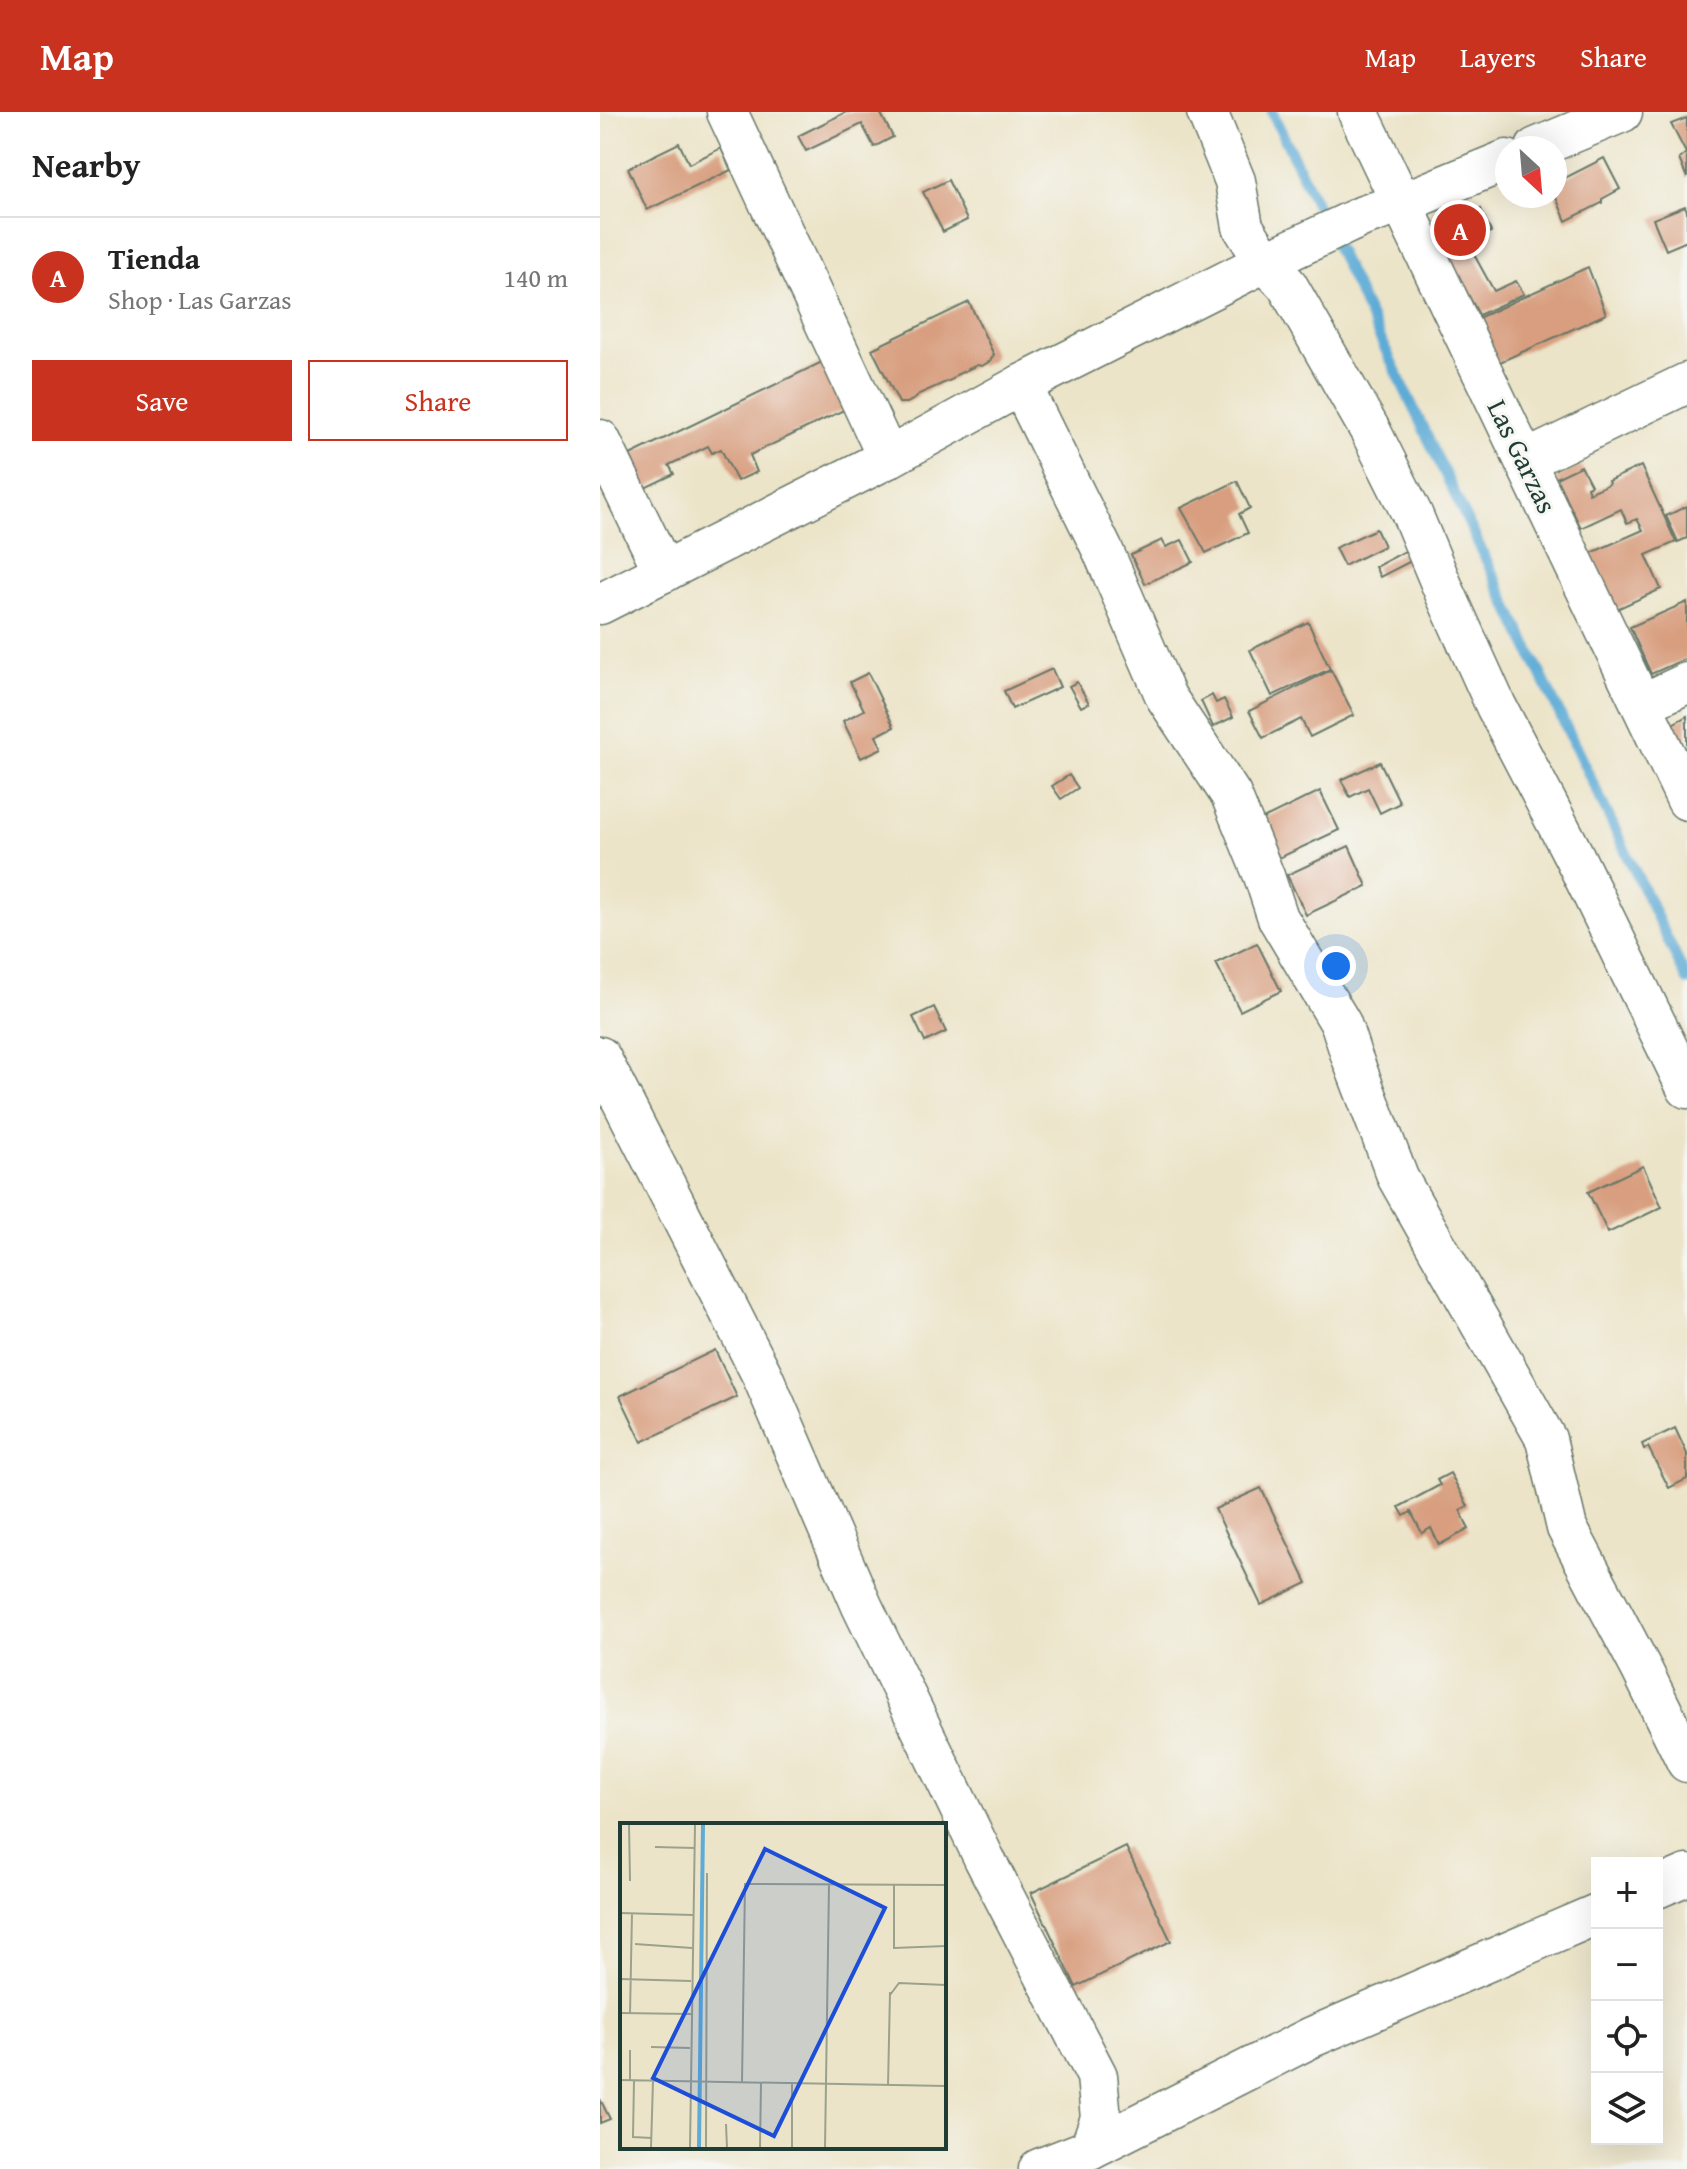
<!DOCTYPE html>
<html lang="en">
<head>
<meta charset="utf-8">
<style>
	:root { --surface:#fff; --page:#f6f6f6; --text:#222; --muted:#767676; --line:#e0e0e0; --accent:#c8321e }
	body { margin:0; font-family:"Gentium Book Plus",serif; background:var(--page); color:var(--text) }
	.controls { position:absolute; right:24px; bottom:24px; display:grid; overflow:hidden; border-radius:0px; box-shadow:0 8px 32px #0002 }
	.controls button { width:72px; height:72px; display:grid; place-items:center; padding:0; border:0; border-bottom:2px solid var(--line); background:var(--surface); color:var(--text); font:40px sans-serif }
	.compass { position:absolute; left:895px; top:24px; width:72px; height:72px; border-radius:50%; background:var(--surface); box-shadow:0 8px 32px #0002; rotate:154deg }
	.you { position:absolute; left:736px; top:854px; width:28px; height:28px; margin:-20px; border:6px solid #fff; border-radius:50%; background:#1a73e8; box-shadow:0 0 0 12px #1a73e833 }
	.badge { display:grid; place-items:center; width:52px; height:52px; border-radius:50%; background:var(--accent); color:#fff; font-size:26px; font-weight:700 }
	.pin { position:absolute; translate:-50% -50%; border:4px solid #fff; box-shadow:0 2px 8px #0006 }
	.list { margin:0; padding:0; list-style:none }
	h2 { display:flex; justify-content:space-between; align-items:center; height:104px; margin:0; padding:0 32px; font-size:34px }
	h2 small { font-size:26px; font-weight:400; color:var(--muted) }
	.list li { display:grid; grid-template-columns:52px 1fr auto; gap:24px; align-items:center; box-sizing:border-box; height:120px; padding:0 32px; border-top:2px solid var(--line) }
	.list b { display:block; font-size:30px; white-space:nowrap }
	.list p { margin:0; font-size:26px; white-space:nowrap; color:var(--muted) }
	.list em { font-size:26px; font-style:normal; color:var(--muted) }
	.actions { display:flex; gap:16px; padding:24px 32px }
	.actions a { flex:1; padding:18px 0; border:2px solid var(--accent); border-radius:0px; text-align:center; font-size:28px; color:var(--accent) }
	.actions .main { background:var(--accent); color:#fff }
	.icon { flex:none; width:44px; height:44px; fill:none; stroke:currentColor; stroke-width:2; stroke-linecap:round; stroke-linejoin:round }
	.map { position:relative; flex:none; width:1087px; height:2057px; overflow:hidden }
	header { display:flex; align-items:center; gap:48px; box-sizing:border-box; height:112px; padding:0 40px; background:var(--accent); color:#fff }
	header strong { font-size:38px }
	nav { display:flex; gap:44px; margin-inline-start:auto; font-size:28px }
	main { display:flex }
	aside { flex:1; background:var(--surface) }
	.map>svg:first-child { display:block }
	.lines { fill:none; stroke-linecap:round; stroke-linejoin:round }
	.stream { stroke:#5dabd6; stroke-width:11 }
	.building { fill:#d89e7f }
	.minor-casing { stroke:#677768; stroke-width:43 }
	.minor { stroke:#fff; stroke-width:40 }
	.labels { text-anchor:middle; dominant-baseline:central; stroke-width:6; stroke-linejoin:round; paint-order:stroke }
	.street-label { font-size:28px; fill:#1f3d34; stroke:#f6f6f2 }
	.inset-river { fill:none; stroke:#5dabd6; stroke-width:4 }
	.inset-road { fill:none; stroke:#9aa18d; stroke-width:2 }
	.view { fill:#1d4ed8; fill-opacity:0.15; stroke:#1d4ed8; stroke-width:4 }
	.inset-edge { fill:none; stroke:#1f3d34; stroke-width:4 }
</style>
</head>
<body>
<header>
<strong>Map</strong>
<nav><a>Map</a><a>Layers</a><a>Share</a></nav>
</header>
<main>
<aside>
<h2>Nearby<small></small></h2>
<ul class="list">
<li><span class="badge">A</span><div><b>Tienda</b><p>Shop · Las Garzas</p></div><em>140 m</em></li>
</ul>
<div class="actions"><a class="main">Save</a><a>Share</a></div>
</aside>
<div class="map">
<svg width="1087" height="2057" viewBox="0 0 1087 2057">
	<rect width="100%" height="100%" fill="#f6f6f2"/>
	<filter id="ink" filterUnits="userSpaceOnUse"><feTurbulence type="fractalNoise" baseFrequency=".0125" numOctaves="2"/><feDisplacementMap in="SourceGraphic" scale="16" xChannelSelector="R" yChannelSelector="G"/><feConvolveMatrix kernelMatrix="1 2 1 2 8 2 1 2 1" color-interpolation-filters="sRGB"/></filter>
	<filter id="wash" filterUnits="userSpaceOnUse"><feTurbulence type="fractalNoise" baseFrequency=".006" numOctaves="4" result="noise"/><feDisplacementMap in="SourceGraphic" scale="32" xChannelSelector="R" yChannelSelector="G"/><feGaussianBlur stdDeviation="1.8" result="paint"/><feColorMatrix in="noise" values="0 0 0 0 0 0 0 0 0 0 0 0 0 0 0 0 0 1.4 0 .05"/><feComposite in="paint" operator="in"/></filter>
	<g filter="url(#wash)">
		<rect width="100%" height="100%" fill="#ece4c8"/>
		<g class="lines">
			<path class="stream" d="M672,0l415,868"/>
		</g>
		<g id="blocks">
			<g class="building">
				<path d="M246,0h34l13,25 -19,10 -12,-23 -56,27 -8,-15z"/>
				<path d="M1087,6v60l-8,-19 7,-6 -15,-29z"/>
				<path d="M79,31l10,21 32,-16 10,22 -84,40 -19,-42z"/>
				<path d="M1004,46l16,31 -18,10v4l-36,18 -11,-26v-12z"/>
				<path d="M348,68l19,40 -24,12 -20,-40z"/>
				<path d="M1085,94l2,5v30l-21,9 -13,-31z"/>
				<path d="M881,97l10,23 -25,8 28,51 22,-10 8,13 -45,21 -44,-82z"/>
				<path d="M988,155l18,47 -108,49 -22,-44z"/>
				<path d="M369,190l25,53 -4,6 -8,5 -5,-1 -21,10 -3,4 -34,15 -3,4 -9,5h-8l-27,-54z"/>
				<path d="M224,249l22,48 -96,46 7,17 -20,9 -16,-32 -9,4 -4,-7 -39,19 5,9 -29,14 -15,-33z"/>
				<path d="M981,354l10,19 -4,2 2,6 20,-9 -1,-3 33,-15 35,76 -30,13 15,34 -44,20 -26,-56 52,-23 -6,-11 -10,4 -6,-14 -40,19 -25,-50z"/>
				<path d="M637,369l13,27 -11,6 9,19 -42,20 -25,-45z"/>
				<path d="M1087,394v32l-9,4 -12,-26z"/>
				<path d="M776,417l8,17 -40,20 -9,-18z"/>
				<path d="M562,428l4,7 16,-7 11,22 -48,22 -14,-29z"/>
				<path d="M807,438l6,10 -33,17 -5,-10z"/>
				<path d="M1087,490v56l-36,16 -21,-47z"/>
				<path d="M708,510l22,47 -58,27 -22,-46z"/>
				<path d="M452,557l8,18 -48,22 -8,-18z"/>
				<path d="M731,558l23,45 -44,22 -9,-18 -38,19 -14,-27z"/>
				<path d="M268,561l26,54 -18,9 6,12 -21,10 -18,-37 21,-11 -14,-28z"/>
				<path d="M477,570l12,21 -8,4 -12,-21z"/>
				<path d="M612,583l4,8 8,-4 9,18 -20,10 -12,-26z"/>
				<path d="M1087,604v38l-16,-29z"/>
				<path d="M780,650l20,41 -20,10 -12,-25 -18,9 -9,-17z"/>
				<path d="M469,663l9,13 -17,11 -9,-13z"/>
				<path d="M720,679l19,39 -60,28 -18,-38z"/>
				<path d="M749,734l18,40 -61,29 -19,-40z"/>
				<path d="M657,831l24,48 -41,20 -24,-48z"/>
				<path d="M334,895l12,25 -21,10 -12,-25z"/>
				<path d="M1043,1054l19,41 -54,26 -20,-41z"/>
				<path d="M115,1238l22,47 -95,45 -22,-46z"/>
				<path d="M1075,1316l12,26v25l-18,9 -21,-41 -4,2 -2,-5z"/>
				<path d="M850,1361l18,33 -8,4 9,19 -30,16 -8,-17 -9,5 -11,-21 -7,4 -5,-9 41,-22 -3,-5z"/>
				<path d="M661,1376l46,95 -46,22 -46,-96z"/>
				<path d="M526,1735l45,94 -95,46 -45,-94z"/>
				<path d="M0,1987l10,20 -10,4z"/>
			</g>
		</g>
	</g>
	<g filter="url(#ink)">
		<use href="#blocks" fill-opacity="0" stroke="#677768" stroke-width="2"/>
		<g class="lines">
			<defs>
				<g id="minor">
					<path d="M127,0l161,346"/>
					<path d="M607,0l28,69 8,46 22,35 22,23 84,147 41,82 33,79 51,113 78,150 113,232"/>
					<path d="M758,0l329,688"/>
					<path d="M936,36l86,-36"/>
					<path d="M421,273l82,166 63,146 65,98 33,81 14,42 63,106 10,31 47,123 148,261 21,89 75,142 45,92"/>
					<path d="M0,328l64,132"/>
					<path d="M925,349l162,-78"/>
					<path d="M0,492l288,-146 133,-73 244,-123 98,-46 39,-13 105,-43"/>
					<path d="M1042,592l45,-21"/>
					<path d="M0,945l162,318 100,231 122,252 113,218 4,42 -11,31"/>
					<path d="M1057,1776l30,-13"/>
					<path d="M439,2057l51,-20 222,-112 285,-123"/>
				</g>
			</defs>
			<use href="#minor" class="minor-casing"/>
			<use href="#minor" class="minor"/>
		</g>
	</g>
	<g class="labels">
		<g class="street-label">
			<text transform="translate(923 344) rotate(64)">Las Garzas</text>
		</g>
	</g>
	<g transform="translate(20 1711)">
		<rect width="326" height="326" fill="#ece4c8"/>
		<path class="inset-river" d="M79,325l4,-324"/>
		<path class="inset-road" d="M9,1l1,57M35,24l40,1M274,61v64l52,-2M0,90l73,2M15,121l57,4M0,156l71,2M270,172l9,-12 47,2M0,190l71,1M10,191l2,-101M31,224l39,1M0,257l326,6M10,257v-30M14,257l-1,57 19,1M122,260l3,-199 201,1M268,263l2,-94M106,301l1,24M31,325l2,-67M70,325l5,-324M86,325l1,-275M140,325l1,-66M172,325v-66M205,325l4,-263"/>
		<path class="view" d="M145,26l120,59 -111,228 -121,-58z"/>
		<rect width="326" height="326" class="inset-edge"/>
	</g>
</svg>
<div class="controls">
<button>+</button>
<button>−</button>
<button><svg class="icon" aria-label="locate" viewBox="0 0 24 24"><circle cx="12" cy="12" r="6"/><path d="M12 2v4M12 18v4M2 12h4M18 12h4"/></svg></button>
<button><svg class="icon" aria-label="layers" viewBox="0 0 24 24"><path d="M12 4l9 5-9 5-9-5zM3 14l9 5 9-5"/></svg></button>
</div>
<svg class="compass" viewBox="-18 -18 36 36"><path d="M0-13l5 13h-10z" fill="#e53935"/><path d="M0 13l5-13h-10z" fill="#767676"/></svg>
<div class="you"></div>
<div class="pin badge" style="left:860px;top:118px">A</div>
</div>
</main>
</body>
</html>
